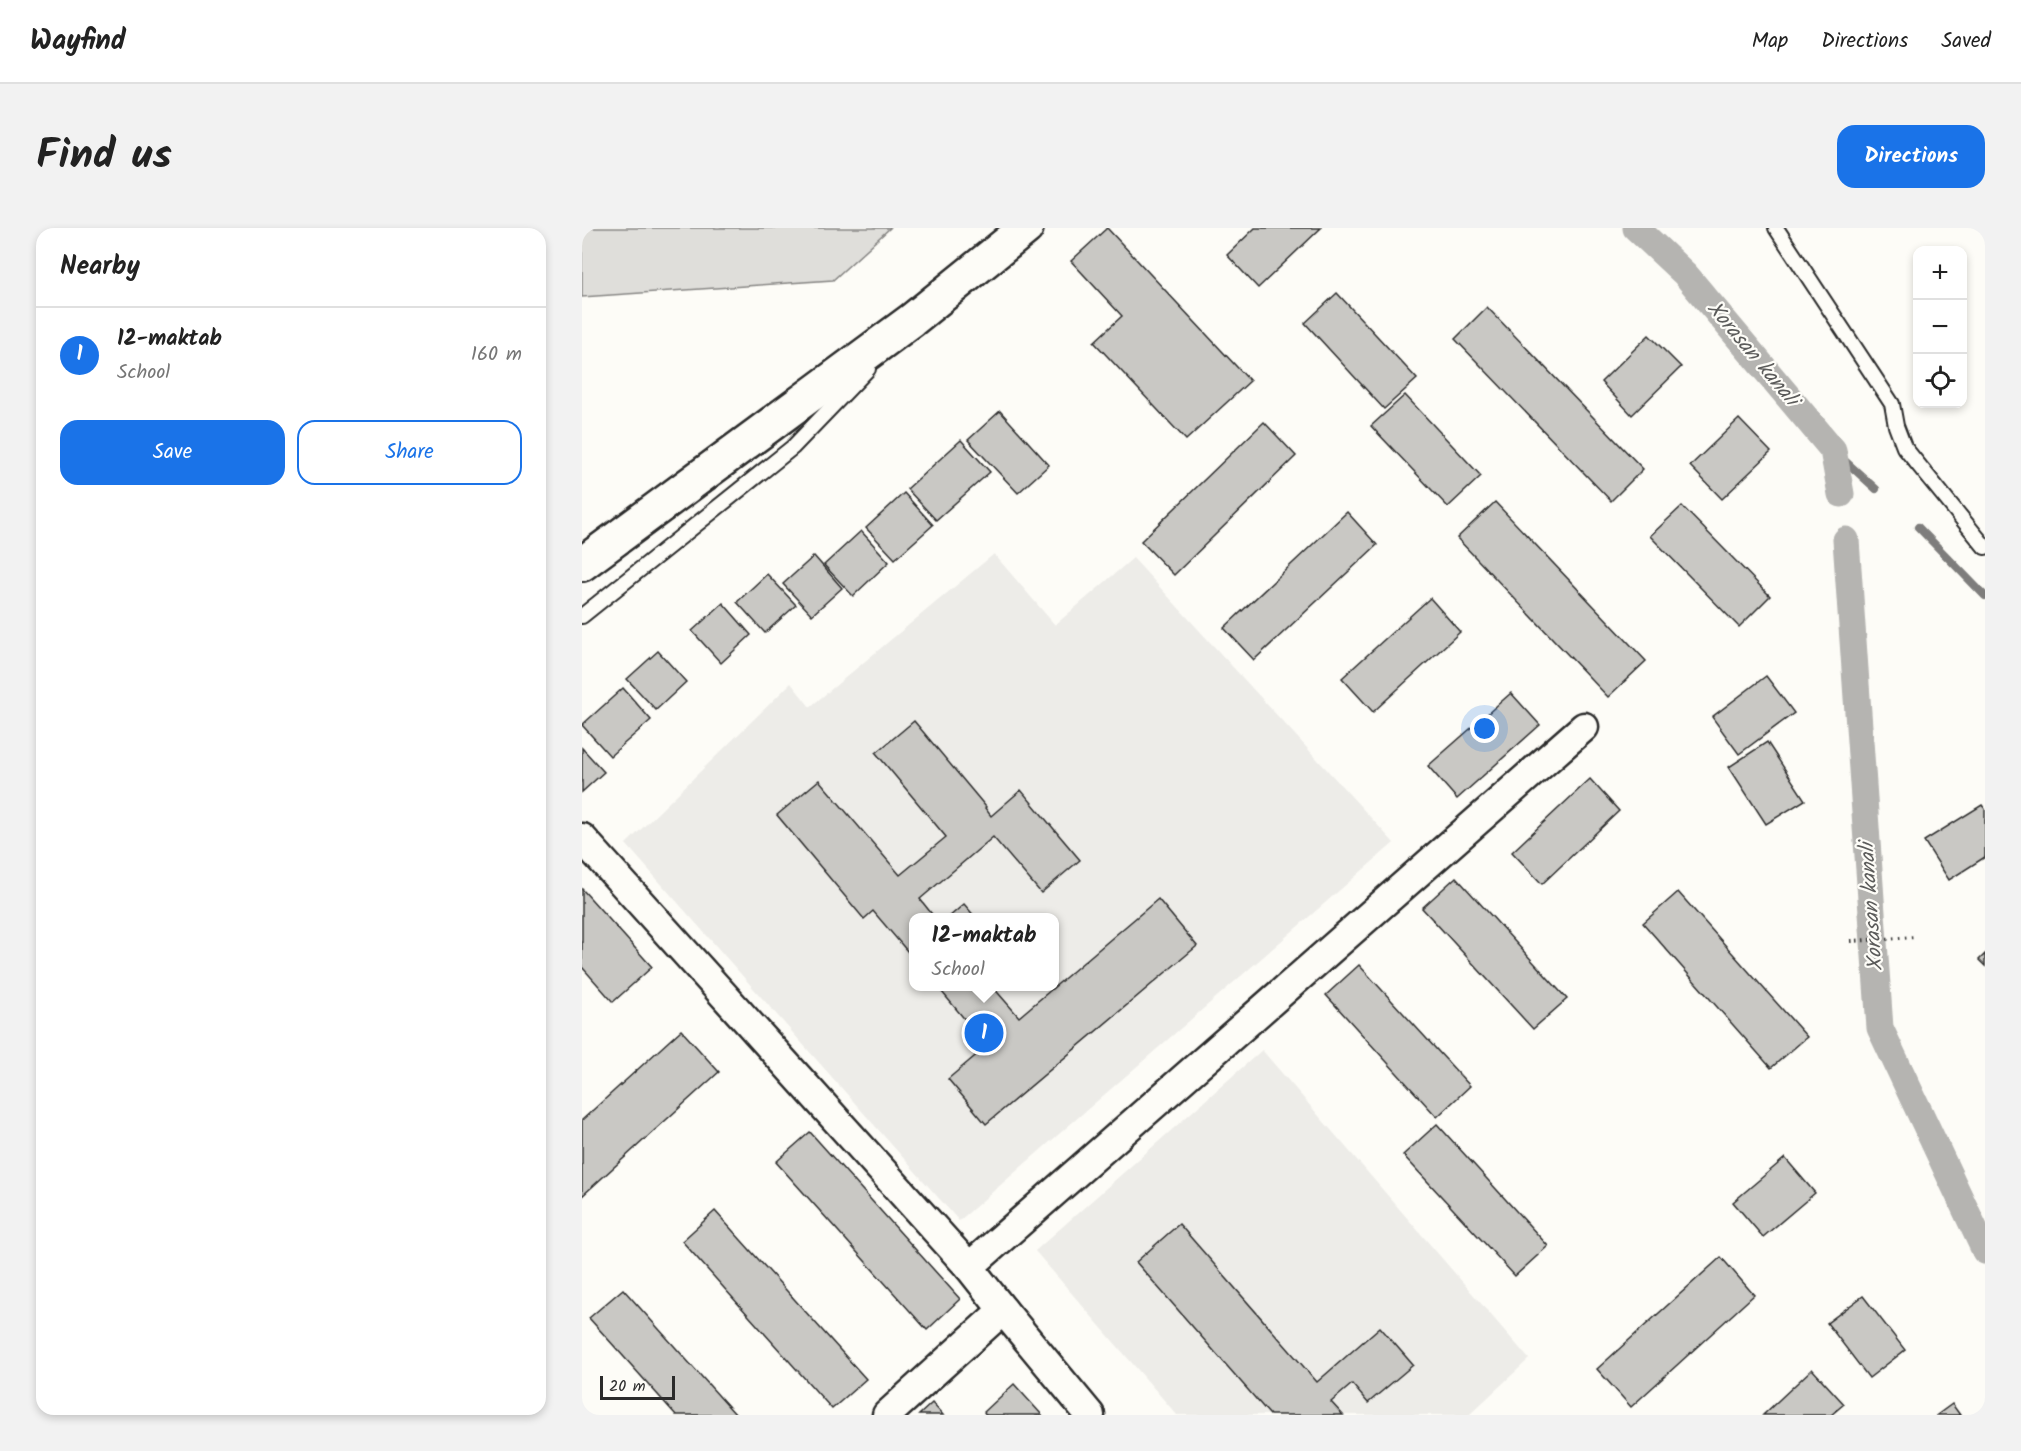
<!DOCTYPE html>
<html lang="en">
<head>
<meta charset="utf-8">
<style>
	:root { --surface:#fff; --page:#f2f2f2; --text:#222; --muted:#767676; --line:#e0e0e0; --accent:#1a73e8 }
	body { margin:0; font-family:Kalam,sans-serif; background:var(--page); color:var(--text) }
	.controls { position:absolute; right:18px; top:18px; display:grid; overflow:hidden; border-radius:12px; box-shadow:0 3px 9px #0003 }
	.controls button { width:54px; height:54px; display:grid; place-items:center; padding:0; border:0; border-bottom:2px solid var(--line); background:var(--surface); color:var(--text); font:30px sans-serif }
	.scale { position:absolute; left:18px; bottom:15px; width:75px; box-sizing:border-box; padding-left:6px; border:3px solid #2b2b2b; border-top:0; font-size:16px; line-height:21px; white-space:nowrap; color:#2b2b2b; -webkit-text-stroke:4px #fdfcf7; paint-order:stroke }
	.you { position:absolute; left:903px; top:501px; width:21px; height:21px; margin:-15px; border:4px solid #fff; border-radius:50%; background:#1a73e8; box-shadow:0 0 0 9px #1a73e833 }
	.badge { display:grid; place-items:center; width:39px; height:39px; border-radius:50%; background:var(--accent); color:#fff; font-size:20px; font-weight:700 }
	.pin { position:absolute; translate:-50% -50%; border:3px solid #fff; box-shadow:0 2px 6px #0006 }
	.popup { position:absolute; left:327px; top:685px; width:150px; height:78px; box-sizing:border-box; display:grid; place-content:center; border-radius:12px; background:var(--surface); filter:drop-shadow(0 2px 4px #0005); font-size:20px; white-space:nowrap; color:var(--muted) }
	.popup b { font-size:22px; color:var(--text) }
	.popup::after { content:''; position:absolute; left:50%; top:100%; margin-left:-12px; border:12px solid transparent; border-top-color:var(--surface) }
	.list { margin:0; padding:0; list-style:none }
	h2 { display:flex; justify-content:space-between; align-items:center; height:78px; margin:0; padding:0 24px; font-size:26px }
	h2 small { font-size:20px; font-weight:400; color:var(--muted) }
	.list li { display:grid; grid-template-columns:39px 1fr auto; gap:18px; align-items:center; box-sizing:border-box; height:96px; padding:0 24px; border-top:2px solid var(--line) }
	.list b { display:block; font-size:22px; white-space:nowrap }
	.list p { margin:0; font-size:20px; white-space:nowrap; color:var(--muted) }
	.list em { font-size:20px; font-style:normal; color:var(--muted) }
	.actions { display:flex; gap:12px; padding:18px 24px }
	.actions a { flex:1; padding:14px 0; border:2px solid var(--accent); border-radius:18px; text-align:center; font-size:21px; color:var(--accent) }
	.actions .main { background:var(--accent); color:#fff }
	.icon { flex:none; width:33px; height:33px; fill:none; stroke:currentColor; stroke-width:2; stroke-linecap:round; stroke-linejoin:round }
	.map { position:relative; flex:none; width:1403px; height:1187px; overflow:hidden; border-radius:18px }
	header { display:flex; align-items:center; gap:36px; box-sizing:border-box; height:84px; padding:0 30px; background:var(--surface); border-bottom:2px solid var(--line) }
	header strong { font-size:28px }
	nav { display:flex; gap:33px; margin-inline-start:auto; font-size:21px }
	.intro { display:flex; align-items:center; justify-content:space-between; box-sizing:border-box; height:144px; padding:0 36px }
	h1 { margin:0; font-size:42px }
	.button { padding:15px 27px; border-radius:18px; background:var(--accent); color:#fff; font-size:21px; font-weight:700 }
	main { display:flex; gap:36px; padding:0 36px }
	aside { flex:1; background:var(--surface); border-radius:18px; box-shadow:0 3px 9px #0003 }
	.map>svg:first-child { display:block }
	.built { fill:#edece8; fill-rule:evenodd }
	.green { fill:#dfdeda; stroke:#858482; stroke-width:1.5 }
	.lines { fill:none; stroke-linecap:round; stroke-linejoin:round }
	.stream { stroke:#7e7d7b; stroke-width:8 }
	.canal { stroke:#b5b4b1; stroke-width:27 }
	.building { fill:#c9c8c4; stroke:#2b2b2b; stroke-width:1.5 }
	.service-casing { stroke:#2b2b2b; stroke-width:18 }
	.minor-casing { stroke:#2b2b2b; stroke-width:33 }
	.primary-casing { stroke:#2b2b2b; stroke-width:38 }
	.path { stroke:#2b2b2b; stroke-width:4; stroke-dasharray:1.5 4.5; stroke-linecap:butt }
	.service { stroke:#fdfcf7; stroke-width:14 }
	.minor { stroke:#fdfcf7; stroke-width:28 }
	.primary { stroke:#fdfcf7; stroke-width:33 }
	.labels { text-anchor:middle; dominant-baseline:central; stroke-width:4.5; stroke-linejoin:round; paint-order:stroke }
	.water-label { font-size:21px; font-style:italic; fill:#5b5b5a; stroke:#fdfcf7 }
</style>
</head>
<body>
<header>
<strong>Wayfind</strong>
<nav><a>Map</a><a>Directions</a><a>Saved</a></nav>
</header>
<div class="intro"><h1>Find us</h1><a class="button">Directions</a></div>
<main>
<aside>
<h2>Nearby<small></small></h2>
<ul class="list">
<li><span class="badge">1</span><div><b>12-maktab</b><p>School</p></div><em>160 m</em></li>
</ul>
<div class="actions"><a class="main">Save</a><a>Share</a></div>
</aside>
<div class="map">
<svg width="1403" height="1187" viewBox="0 0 1403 1187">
	<rect width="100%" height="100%" fill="#fdfcf7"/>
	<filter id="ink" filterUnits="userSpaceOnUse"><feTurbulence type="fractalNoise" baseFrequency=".0167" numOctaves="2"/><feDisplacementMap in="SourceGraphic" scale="12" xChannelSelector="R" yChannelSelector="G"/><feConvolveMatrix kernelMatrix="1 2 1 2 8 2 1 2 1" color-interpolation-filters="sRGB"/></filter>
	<g filter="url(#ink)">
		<g class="built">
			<path d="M412,326l61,71 78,-67 261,285 -435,378 -333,-377 165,-161 19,24zM332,690h140v68h-140z"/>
			<path d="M680,822l267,309 -60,56h-292l-142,-164z"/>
		</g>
		<path class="green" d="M0,0h308l-57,52 -251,17z"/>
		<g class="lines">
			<g class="stream">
				<path d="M1251,222l43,39"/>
				<path d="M1336,299l67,69"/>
			</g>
			<g class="canal">
				<path d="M1054,0l49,46 148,176 8,44"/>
				<path d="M1264,312l34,488 105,223"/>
			</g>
		</g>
		<g class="building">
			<path d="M525,0l143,153 -64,59 -92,-98 28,-26 -51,-55z"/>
			<path d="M673,0h66l-63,60 -31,-33z"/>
			<path d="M755,65l80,86 -33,30 -79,-86z"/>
			<path d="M905,79l156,162 -32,32 -156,-162z"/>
			<path d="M1067,107l32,32 -49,48 -31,-33z"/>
			<path d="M823,167l76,81 -33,31 -77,-81z"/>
			<path d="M418,183l49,54 -31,28 -50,-53z"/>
			<path d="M1157,191l32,33 -49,47 -32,-33z"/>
			<path d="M682,194l32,34 -122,119 -33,-34z"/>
			<path d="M379,212l29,32 -54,48 -29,-31z"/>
			<path d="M322,265l29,32 -38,34 -29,-31z"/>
			<path d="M913,274l151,159 -38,36 -151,-159z"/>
			<path d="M1100,278l88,90 -31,31 -89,-91z"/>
			<path d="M765,284l30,33 -123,115 -30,-32z"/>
			<path d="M279,303l28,31 -36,34 -29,-31z"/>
			<path d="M232,328l28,32 -30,27 -29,-31z"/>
			<path d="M185,346l29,31 -31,28 -28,-31z"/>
			<path d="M848,370l30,34 -87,80 -31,-34z"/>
			<path d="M141,375l28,32 -30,28 -29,-32z"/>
			<path d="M76,423l28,31 -30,28 -29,-31z"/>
			<path d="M1184,448l28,37 -55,41 -27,-37z"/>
			<path d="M41,460l28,32 -41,36 -28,-31z"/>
			<path d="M929,465l29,32 -83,74 -29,-33z"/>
			<path d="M332,493l72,86 -1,1 6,8 30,-26 59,70 -39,33 -48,-56 -73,62 15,19h-21v41l-41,-48 -9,8 -87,-104 42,-35 81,95 46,-38 -70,-84z"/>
			<path d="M1185,514l38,58 -39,24 -37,-57z"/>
			<path d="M0,520l22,24 -22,20z"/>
			<path d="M1008,551l29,32 -77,73 -30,-32z"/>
			<path d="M1400,577l3,4v48l-36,23 -25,-39z"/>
			<path d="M874,649l111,122 -34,30 -111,-121z"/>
			<path d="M0,661l70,78 -39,35 -31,-35z"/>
			<path d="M1096,664l129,145 -36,31 -128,-145z"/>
			<path d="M576,671l39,47 -211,178 -38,-45 39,-33 -50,-60h55l27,31z"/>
			<path d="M382,676l12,14h-28z"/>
			<path d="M1403,726v12l-6,-6z"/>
			<path d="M777,737l111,121 -33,31 -111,-122z"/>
			<path d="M99,802l38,42 -137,124v-76z"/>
			<path d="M855,896l111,122 -33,30 -112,-121z"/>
			<path d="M228,904l150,167 -33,31 -151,-168z"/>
			<path d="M1203,930l30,35 -52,44 -30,-35z"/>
			<path d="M133,983l151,168 -34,30 -150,-168z"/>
			<path d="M597,996l138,158 63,-55 33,38 -45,38 -16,-19 -21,18 12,13h-73l-134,-153z"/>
			<path d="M1139,1029l33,38 -123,112 -34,-38z"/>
			<path d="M41,1061l113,126h-60l-87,-97z"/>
			<path d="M1281,1068l42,54 -36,28 -42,-55z"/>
			<path d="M1230,1141l32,35 -13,11h-68z"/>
			<path d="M432,1156l28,31h-56l-2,-3z"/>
			<path d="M350,1175l11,12h-24z"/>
			<path d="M1370,1176l8,11h-23z"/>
		</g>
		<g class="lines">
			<defs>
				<g id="service">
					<path d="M1194,0l116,176 4,22 8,21 81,100"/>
					<path d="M0,388l211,-169 75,-78"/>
				</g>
				<g id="minor">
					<path d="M0,610l387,429 34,43 87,105"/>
					<path d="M387,1039l615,-540"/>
					<path d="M305,1187l116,-105"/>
				</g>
				<path id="primary" d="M0,336l330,-244 114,-92"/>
			</defs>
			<use href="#service" class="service-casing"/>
			<use href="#minor" class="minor-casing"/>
			<use href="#primary" class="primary-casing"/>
			<path class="path" d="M1269,713l65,-4"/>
			<use href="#service" class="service"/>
			<use href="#minor" class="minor"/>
			<use href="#primary" class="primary"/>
		</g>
	</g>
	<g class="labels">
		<g class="water-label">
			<text transform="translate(1170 126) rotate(50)">Xorasan kanali</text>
			<text transform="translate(1290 679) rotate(-94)">Xorasan kanali</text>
		</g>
	</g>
</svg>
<div class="controls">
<button>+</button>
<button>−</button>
<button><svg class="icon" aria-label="locate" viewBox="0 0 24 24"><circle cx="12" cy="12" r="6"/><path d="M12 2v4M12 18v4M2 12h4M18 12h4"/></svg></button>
</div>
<div class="scale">20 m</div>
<div class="you"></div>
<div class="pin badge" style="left:402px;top:805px">1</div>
<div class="popup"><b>12-maktab</b>School</div>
</div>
</main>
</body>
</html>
